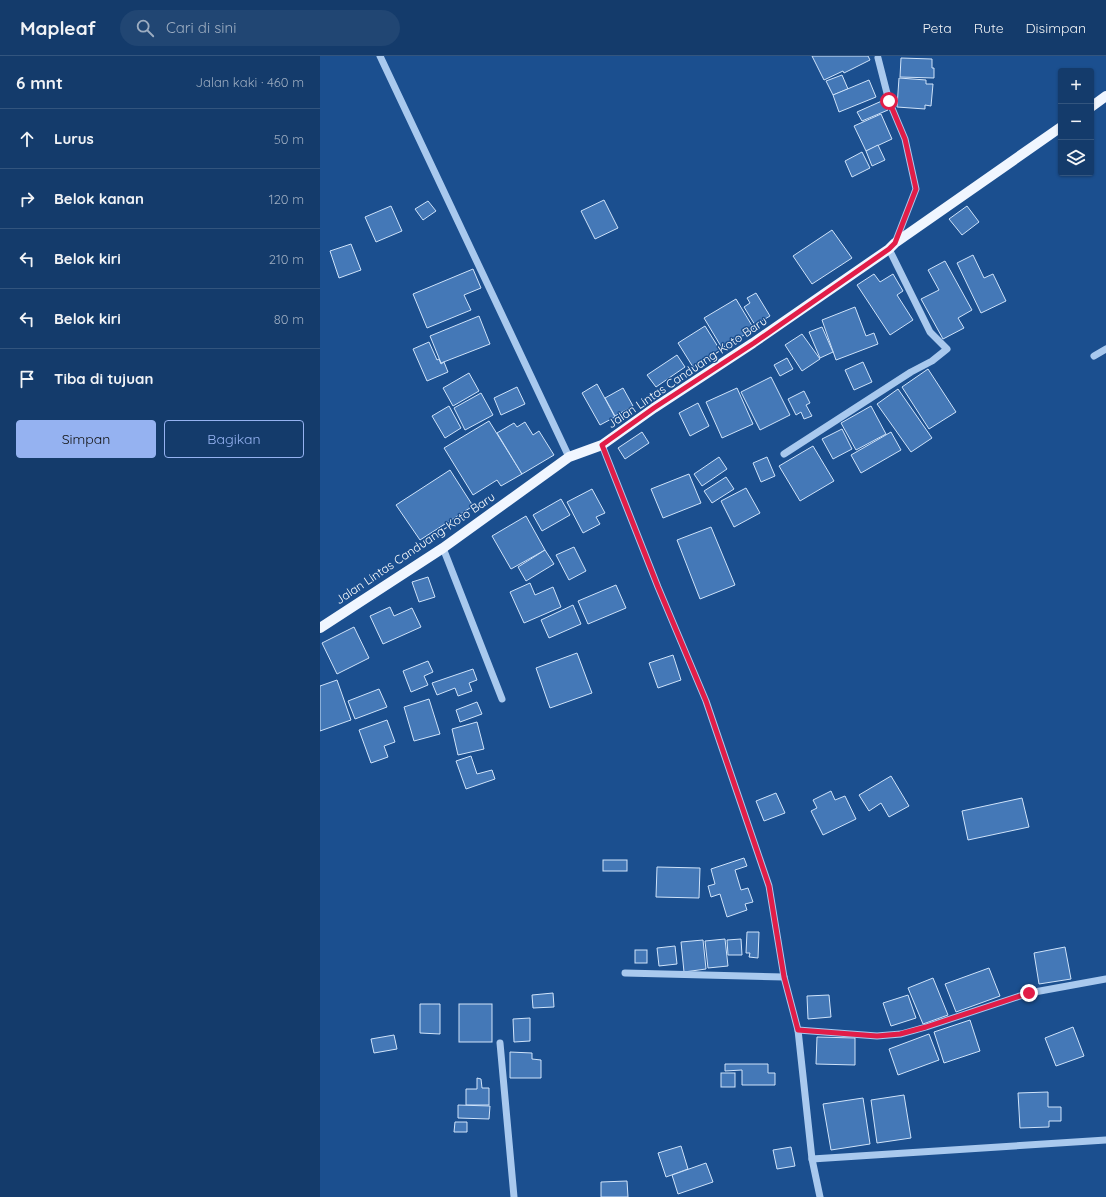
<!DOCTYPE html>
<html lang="id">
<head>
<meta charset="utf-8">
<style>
	:root { --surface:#143b6b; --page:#214673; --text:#f1f3f6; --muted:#9dadc1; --line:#33557e; --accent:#95b2f1 }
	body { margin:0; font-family:Quicksand,sans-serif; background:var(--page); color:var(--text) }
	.controls { position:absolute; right:12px; top:12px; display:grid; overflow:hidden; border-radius:4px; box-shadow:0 1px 3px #0004 }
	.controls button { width:36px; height:36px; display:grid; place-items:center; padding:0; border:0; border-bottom:1px solid var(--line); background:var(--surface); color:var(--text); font:20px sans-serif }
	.stop { position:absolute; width:12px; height:12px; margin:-9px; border:3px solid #e11d48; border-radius:50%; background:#fff }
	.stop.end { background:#e11d48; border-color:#fff; box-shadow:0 1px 4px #0008 }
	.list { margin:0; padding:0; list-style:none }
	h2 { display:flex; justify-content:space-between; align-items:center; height:52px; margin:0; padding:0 16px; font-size:17px }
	h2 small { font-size:13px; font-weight:400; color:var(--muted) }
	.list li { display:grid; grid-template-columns:26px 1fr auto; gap:12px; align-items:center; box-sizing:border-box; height:60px; padding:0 16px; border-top:1px solid var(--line) }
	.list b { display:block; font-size:15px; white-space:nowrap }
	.list em { font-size:13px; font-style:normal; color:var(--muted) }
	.actions { display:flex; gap:8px; padding:12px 16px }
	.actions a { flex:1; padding:9px 0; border:1px solid var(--accent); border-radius:4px; text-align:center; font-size:14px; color:var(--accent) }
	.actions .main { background:var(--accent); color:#111 }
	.icon { flex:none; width:22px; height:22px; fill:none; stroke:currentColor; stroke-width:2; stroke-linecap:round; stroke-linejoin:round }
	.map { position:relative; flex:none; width:786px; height:1141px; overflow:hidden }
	header { display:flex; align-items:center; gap:24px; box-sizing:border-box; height:56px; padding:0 20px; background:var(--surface); border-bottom:1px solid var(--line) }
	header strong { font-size:19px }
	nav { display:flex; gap:22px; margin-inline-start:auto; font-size:14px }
	.search { width:280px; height:36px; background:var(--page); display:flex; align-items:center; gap:10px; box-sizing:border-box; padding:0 14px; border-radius:22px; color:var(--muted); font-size:15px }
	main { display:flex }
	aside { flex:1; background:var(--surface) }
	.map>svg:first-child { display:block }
	.building { fill:#4478b7; stroke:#cfe3fa }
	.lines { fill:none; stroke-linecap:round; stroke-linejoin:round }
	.minor { stroke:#a9c9ee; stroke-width:7 }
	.major { stroke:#f0f6ff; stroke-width:10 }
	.route { stroke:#e11d48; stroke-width:5 }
	.labels { text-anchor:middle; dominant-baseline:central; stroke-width:3; stroke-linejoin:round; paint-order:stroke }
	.street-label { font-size:12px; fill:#fff; stroke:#1b4f8f }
</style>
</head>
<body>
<header>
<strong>Mapleaf</strong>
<div class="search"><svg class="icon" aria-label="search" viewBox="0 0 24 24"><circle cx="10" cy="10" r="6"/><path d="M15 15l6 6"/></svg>Cari di sini</div>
<nav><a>Peta</a><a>Rute</a><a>Disimpan</a></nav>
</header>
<main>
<aside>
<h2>6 mnt<small>Jalan kaki · 460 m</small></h2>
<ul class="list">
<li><svg class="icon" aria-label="ahead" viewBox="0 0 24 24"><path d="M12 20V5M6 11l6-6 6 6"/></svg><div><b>Lurus</b></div><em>50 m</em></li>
<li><svg class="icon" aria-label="right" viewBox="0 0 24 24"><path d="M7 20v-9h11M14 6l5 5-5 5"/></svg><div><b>Belok kanan</b></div><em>120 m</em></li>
<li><svg class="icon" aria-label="left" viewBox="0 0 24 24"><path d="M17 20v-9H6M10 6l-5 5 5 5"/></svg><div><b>Belok kiri</b></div><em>210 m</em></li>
<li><svg class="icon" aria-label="left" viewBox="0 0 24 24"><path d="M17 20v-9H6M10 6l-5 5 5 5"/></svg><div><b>Belok kiri</b></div><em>80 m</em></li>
<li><svg class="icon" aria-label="arrive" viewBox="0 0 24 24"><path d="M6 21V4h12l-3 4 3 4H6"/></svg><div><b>Tiba di tujuan</b></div></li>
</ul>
<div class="actions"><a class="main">Simpan</a><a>Bagikan</a></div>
</aside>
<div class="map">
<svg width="786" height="1141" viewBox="0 0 786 1141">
	<rect width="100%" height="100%" fill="#1b4f8f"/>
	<g class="building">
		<path d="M492,0h56l2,4 -26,13 -1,-2 -19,9z"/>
		<path d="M581,2l31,1v9h2v10l-34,-1z"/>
		<path d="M522,19l6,14 -15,6 -7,-14z"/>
		<path d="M579,22l27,2v4h7l-2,22 -6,-1v4l-28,-2z"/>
		<path d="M549,24l7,17 -37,15 -6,-17z"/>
		<path d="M564,44l4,10 -26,11 -5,-9z"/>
		<path d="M561,58l11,25 -26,12 -12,-25z"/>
		<path d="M558,89l7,15 -13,6 -6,-15z"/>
		<path d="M542,96l8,16 -18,9 -7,-16z"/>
		<path d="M284,144l14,28 -23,11 -14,-28z"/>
		<path d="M108,145l8,10 -13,9 -8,-11z"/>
		<path d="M71,150l11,25 -26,11 -11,-25z"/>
		<path d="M647,150l12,16 -17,13 -13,-16z"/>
		<path d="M512,174l20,28 -40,26 -19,-28z"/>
		<path d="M31,188l10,26 -22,8 -9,-27z"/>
		<path d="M653,199l11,23 9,-4 13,27 -25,12 -24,-50z"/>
		<path d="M625,205l27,49 -14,8 6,10 -21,11 -22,-40 18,-9 -11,-20z"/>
		<path d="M153,213l8,19 -17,7 7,15 -44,18 -14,-34z"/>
		<path d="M554,218l6,8 13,-8 10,17 -6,4 16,25 -23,15 -33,-50z"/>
		<path d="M436,237l14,23 -15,9 -11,-18 6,-4 -3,-5z"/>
		<path d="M416,243l18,30 -32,19 -18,-30z"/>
		<path d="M535,251l11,29 8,-3 4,11 -42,16 -14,-40z"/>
		<path d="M159,260l11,28 -49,19 -11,-27z"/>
		<path d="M385,270l15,24 -27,17 -15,-24z"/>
		<path d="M502,271l11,25 -13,6 -11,-26z"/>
		<path d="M482,278l18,25 -18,12 -17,-26z"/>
		<path d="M109,286l8,18 2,-1 2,5 3,-2 4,10 -21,9 -14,-32z"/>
		<path d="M357,299l8,12 -29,20 -9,-12z"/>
		<path d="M467,302l6,11 -13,7 -6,-11z"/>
		<path d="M543,306l9,20 -18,8 -9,-20z"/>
		<path d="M608,313l28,43 -27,17 -27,-42z"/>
		<path d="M149,317l10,18 -26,15 -10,-18z"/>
		<path d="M451,321l19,38 -30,15 -19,-38z"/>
		<path d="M277,328l18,33 -15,8 -18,-32z"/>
		<path d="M197,331l8,17 -24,11 -7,-17z"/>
		<path d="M303,332l10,18 -18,10 -10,-18z"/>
		<path d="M417,332l16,36 -31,14 -16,-36z"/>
		<path d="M578,333l34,49 -21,14 -34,-48z"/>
		<path d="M484,335l6,12 -4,2 6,11 -8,3 -3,-7 -5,3 -8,-16z"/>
		<path d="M161,337l12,22 -28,15 -11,-22z"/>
		<path d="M378,347l11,23 -19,10 -11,-23z"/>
		<path d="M129,350l12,22 -16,10 -13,-22z"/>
		<path d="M551,350l15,28 -30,16 -15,-27z"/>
		<path d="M169,365l33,53 -21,12 -4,-6 -24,15 -29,-47z"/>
		<path d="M205,366l8,13 6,-4 15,24 -32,19 -25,-41 17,-10 3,4z"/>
		<path d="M522,373l10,20 -19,10 -11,-20z"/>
		<path d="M322,376l7,11 -24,16 -7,-11z"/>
		<path d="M571,376l10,18 -40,23 -10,-18z"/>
		<path d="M493,390l21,35 -34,20 -21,-35z"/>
		<path d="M399,401l8,12 -25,17 -8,-12z"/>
		<path d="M447,401l8,19 -14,6 -8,-19z"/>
		<path d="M130,414l23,36 -53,34 -24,-35z"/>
		<path d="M369,418l12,29 -38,15 -12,-29z"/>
		<path d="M406,421l8,12 -22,14 -8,-12z"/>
		<path d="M426,432l14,25 -26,14 -13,-26z"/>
		<path d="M272,433l13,24 -9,4 4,7 -17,9 -16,-31z"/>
		<path d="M241,443l9,16 -28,16 -9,-16z"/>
		<path d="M206,460l19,34 -34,19 -19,-33z"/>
		<path d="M391,471l24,58 -35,14 -23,-59z"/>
		<path d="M254,491l12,24 -17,9 -13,-25z"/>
		<path d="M225,494l9,14 -28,17 -8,-14z"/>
		<path d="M108,521l7,20 -16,5 -7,-20z"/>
		<path d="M210,527l5,12 18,-8 8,20 -37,16 -14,-31z"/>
		<path d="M296,529l10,23 -38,16 -10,-23z"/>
		<path d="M253,549l8,19 -32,14 -8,-18z"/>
		<path d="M70,551l4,9 18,-8 9,19 -38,17 -13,-28z"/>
		<path d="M34,571l15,31 -32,16 -15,-31z"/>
		<path d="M257,597l15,40 -42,15 -14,-40z"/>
		<path d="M353,599l8,25 -23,8 -9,-25z"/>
		<path d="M108,605l5,11 -9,4 4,9 -17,7 -8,-21z"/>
		<path d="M153,613l4,11 -8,3 3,8 -14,5 -3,-8 -18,7 -5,-12z"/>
		<path d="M17,624l14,40 -31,11v-45z"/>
		<path d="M59,633l8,18 -32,12 -7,-18z"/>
		<path d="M109,643l11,35 -26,7 -10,-34z"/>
		<path d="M157,646l5,12 -22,8 -4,-12z"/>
		<path d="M67,664l8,22 -11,4 4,11 -17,6 -12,-33z"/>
		<path d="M157,666l7,27 -26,6 -6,-26z"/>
		<path d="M151,700l6,18 15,-4 3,9 -29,10 -10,-28z"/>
		<path d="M571,720l18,30 -20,11 -8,-14 -12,8 -10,-16z"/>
		<path d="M511,735l4,9 10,-4 11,23 -33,16 -12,-24 6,-3 -4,-8z"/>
		<path d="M456,737l9,20 -21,8 -8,-20z"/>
		<path d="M702,742l7,29 -61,13 -6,-29z"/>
		<path d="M424,802l3,8 -12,4 6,20 7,-2 5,14 -8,2 2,6 -20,7 -7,-23 -9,3 -3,-11 7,-2 -4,-15z"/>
		<rect x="283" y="804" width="24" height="11"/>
		<path d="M337,811l43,1 -1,30 -43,-1z"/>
		<path d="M427,876h12l-1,26 -9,-1 1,-4h-4z"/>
		<path d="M405,883l3,27 -20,2 -3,-27z"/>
		<path d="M421,883l1,16h-14l-1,-15z"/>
		<path d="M383,884l3,29 -22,3 -3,-30z"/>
		<path d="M355,890l2,18 -18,2 -2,-18z"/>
		<path d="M745,891l6,32 -32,5 -5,-31z"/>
		<rect x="315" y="894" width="12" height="13"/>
		<path d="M669,912l11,28 -44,16 -11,-28z"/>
		<path d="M613,922l15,37 -25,9 -15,-36z"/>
		<path d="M233,937l1,14 -21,1 -1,-13z"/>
		<path d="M509,939l2,22 -23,2 -1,-23z"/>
		<path d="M588,939l8,23 -25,8 -8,-23z"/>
		<path d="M100,948h20v30l-20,-1z"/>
		<rect x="139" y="948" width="33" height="38"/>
		<path d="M210,962v23l-16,1 -1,-23z"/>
		<path d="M650,964l10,31 -36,12 -10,-31z"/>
		<path d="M753,971l11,29 -28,10 -11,-28z"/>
		<path d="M609,978l10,26 -41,15 -9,-26z"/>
		<path d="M74,979l3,14 -23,4 -3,-14z"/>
		<path d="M497,981l38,1v27l-39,-1z"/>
		<path d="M190,996l22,1v6l9,1v18h-31z"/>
		<path d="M405,1008h43v9h7v12h-33v-15l-17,1z"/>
		<rect x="401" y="1017" width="14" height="14"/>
		<path d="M157,1022l4,1 1,9h7v17h-23v-16h11z"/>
		<path d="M728,1036v15h13v14h-12v6l-29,1 -2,-35z"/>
		<path d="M584,1039l7,43 -34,5 -6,-43z"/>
		<path d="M543,1042l7,46 -39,6 -8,-46z"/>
		<path d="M138,1049l32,1 -1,13 -31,-1z"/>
		<path d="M135,1066h12v10h-13z"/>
		<path d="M361,1090l7,23 -22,8 -8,-24z"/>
		<path d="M471,1091l4,19 -18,3 -4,-19z"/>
		<path d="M386,1107l7,19 -35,12 -6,-19z"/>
		<path d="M307,1125l1,16h-27v-15z"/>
	</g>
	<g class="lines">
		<g class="minor">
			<path d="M60,0l189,401"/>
			<path d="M558,2l11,43 16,38 11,50 -21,54"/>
			<path d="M774,300l12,-7"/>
			<path d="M282,389l56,142 48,114 63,185 15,91 14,53 14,129 8,38"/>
			<path d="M464,398l127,-82 21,-11 15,-12 -17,-17 -41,-83"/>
			<path d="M123,492l59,151"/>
			<path d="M305,917l159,4"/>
			<path d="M478,974l79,6 24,-2 25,-7 103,-34 77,-14"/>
			<path d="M180,987l14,154"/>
			<path d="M492,1103l294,-19"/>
		</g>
		<g class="major">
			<path d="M771,51l15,-11"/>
			<path d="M0,572l123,-80 126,-91 33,-12 52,-37 99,-65 136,-94 6,-6 166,-116"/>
		</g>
	</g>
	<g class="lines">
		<path class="route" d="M569,45l16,38 11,50 -21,54 -6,6 -135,94 -100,65 -52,37 56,142 48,114 63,185 15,91 14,53 79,6 23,-2 26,-7 103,-34"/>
	</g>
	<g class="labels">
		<g class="street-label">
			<text transform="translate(367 316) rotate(-34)">Jalan Lintas Canduang-Koto Baru</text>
			<text transform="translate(95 492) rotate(-34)">Jalan Lintas Canduang-Koto Baru</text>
		</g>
	</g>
</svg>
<div class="controls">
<button>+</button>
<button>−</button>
<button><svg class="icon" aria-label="layers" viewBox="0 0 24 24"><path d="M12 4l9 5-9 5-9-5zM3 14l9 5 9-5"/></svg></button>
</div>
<div class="stop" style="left:569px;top:45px"></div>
<div class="stop end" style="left:709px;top:937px"></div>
</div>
</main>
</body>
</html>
